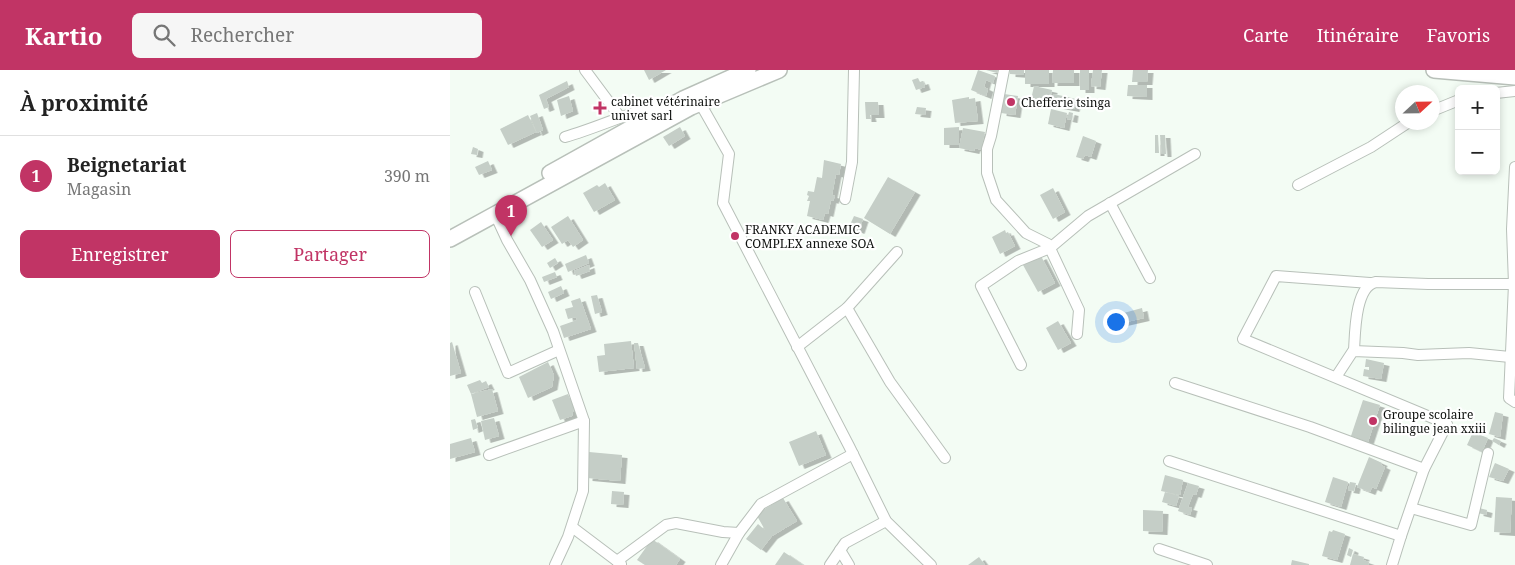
<!DOCTYPE html>
<html lang="fr">
<head>
<meta charset="utf-8">
<style>
	:root { --surface:#fff; --page:#f6f6f6; --text:#222; --muted:#767676; --line:#e0e0e0; --accent:#c13465 }
	body { margin:0; font-family:"Noto Serif",serif; background:var(--page); color:var(--text) }
	.controls { position:absolute; right:15px; top:15px; display:grid; overflow:hidden; border-radius:8px; box-shadow:0 2px 8px #0003 }
	.controls button { width:45px; height:45px; display:grid; place-items:center; padding:0; border:0; border-bottom:1px solid var(--line); background:var(--surface); color:var(--text); font:25px sans-serif }
	.compass { position:absolute; left:945px; top:15px; width:45px; height:45px; border-radius:50%; background:var(--surface); box-shadow:0 2px 8px #0003; rotate:68deg }
	.you { position:absolute; left:665px; top:251px; width:18px; height:18px; margin:-12px; border:4px solid #fff; border-radius:50%; background:#1a73e8; box-shadow:0 0 0 8px #1a73e833 }
	.badge { display:grid; place-items:center; width:32px; height:32px; border-radius:50%; background:var(--accent); color:#fff; font-size:16px; font-weight:700 }
	.pin { position:absolute; translate:-50% -41px; filter:drop-shadow(0 1px 2px #0008) }
	.pin::after { content:''; position:absolute; top:26px; width:18px; height:15px; background:inherit; clip-path:polygon(0 0,100% 0,50% 100%) }
	.list { margin:0; padding:0; list-style:none }
	h2 { display:flex; justify-content:space-between; align-items:center; height:65px; margin:0; padding:0 20px; font-size:21px }
	h2 small { font-size:16px; font-weight:400; color:var(--muted) }
	.list li { display:grid; grid-template-columns:32px 1fr auto; gap:15px; align-items:center; box-sizing:border-box; height:80px; padding:0 20px; border-top:1px solid var(--line) }
	.list b { display:block; font-size:19px; white-space:nowrap }
	.list p { margin:0; font-size:16px; white-space:nowrap; color:var(--muted) }
	.list em { font-size:16px; font-style:normal; color:var(--muted) }
	.actions { display:flex; gap:10px; padding:15px 20px }
	.actions a { flex:1; padding:11px 0; border:1px solid var(--accent); border-radius:8px; text-align:center; font-size:18px; color:var(--accent) }
	.actions .main { background:var(--accent); color:#fff }
	.icon { flex:none; width:28px; height:28px; fill:none; stroke:currentColor; stroke-width:2; stroke-linecap:round; stroke-linejoin:round }
	.map { position:relative; flex:none; width:1065px; height:495px; overflow:hidden }
	header { display:flex; align-items:center; gap:30px; box-sizing:border-box; height:70px; padding:0 25px; background:var(--accent); color:#fff }
	header strong { font-size:24px }
	nav { display:flex; gap:28px; margin-inline-start:auto; font-size:18px }
	.search { width:350px; height:45px; background:var(--page); display:flex; align-items:center; gap:12px; box-sizing:border-box; padding:0 18px; border-radius:8px; color:var(--muted); font-size:19px }
	main { display:flex }
	aside { flex:1; background:var(--surface) }
	.map>svg:first-child { display:block }
	.building { fill:#c5cec7; filter:url(#shadow) }
	.lines { fill:none; stroke-linecap:round; stroke-linejoin:round }
	.minor-casing { stroke:#b8c0b9; stroke-width:12 }
	.secondary-casing { stroke:#b8c0b9; stroke-width:18 }
	.minor { stroke:#fff; stroke-width:10 }
	.secondary { stroke:#fff; stroke-width:15 }
	.poi-dot { fill:#c13465; stroke:#fff; stroke-width:2 }
	.labels { text-anchor:middle; dominant-baseline:central; stroke-width:4.5; stroke-linejoin:round; paint-order:stroke }
	.poi-label { font-size:12px; fill:#0d0f0d; stroke:#fff; text-anchor:start }
</style>
</head>
<body>
<header>
<strong>Kartio</strong>
<div class="search"><svg class="icon" aria-label="search" viewBox="0 0 24 24"><circle cx="10" cy="10" r="6"/><path d="M15 15l6 6"/></svg>Rechercher</div>
<nav><a>Carte</a><a>Itinéraire</a><a>Favoris</a></nav>
</header>
<main>
<aside>
<h2>À proximité<small></small></h2>
<ul class="list">
<li><span class="badge">1</span><div><b>Beignetariat</b><p>Magasin</p></div><em>390 m</em></li>
</ul>
<div class="actions"><a class="main">Enregistrer</a><a>Partager</a></div>
</aside>
<div class="map">
<svg width="1065" height="495" viewBox="0 0 1065 495">
	<defs>
		<filter id="shadow"><feDropShadow dx="5.5" dy="3" stdDeviation="0" flood-color="#0004"/></filter>
	</defs>
	<rect width="100%" height="100%" fill="#f3fcf4"/>
	<g class="building">
		<path d="M194,0h22l-17,10z"/>
		<path d="M528,0l17,6 -2,7 -7,-3 -2,7 4,2 -2,7 -15,-6z"/>
		<path d="M536,0h12l-1,3z"/>
		<path d="M560,0h14v5l-14,-1z"/>
		<rect x="575" y="0" width="24" height="14"/>
		<path d="M603,0h21v13h-22z"/>
		<rect x="630" y="0" width="9" height="20"/>
		<path d="M643,0h9l-2,17 -9,-1z"/>
		<path d="M683,0h15l-1,12h-15z"/>
		<path d="M468,8l2,4 3,-1 2,6 -9,3 -4,-10z"/>
		<path d="M117,11l2,6 -23,12 3,8 -5,2 -5,-14z"/>
		<path d="M678,15h19v12l-20,-1z"/>
		<path d="M584,16l18,4 -3,14 -18,-4z"/>
		<path d="M554,24l14,2 -3,19 -14,-2z"/>
		<path d="M604,24l22,5 -2,10 -22,-4z"/>
		<path d="M119,26l4,15 -12,5 -4,-16z"/>
		<path d="M519,27v2l6,-1 3,23 -23,2 -3,-23z"/>
		<path d="M415,32h13l1,13h-9l1,4h-5z"/>
		<path d="M467,37l9,1 -1,7 -10,-1z"/>
		<path d="M601,39l16,4 -3,15 -16,-4z"/>
		<path d="M619,42l4,1 -1,7 -5,-1z"/>
		<path d="M87,43l6,17 -6,3 -7,-17z"/>
		<path d="M78,45l8,17 -28,13 -8,-16z"/>
		<path d="M230,57l5,9 -16,10 -6,-9z"/>
		<path d="M509,57v18h-15v-17z"/>
		<path d="M513,58l22,4 -4,18 -6,-2 -1,3 -15,-3z"/>
		<path d="M705,65h3l1,18h-4z"/>
		<path d="M710,65h5l1,19h-4z"/>
		<path d="M633,66l13,5 -5,16 -6,-2 -2,4 -7,-2z"/>
		<path d="M23,77l5,2 -1,6 -6,-1z"/>
		<path d="M374,90l17,4 -2,11 -3,-1 -4,21 3,1 -2,5 -2,-1 -3,14 -3,-1 -2,7 -16,-4 3,-15h-3l2,-5 -2,-1 1,-4 6,1 3,-15 5,1z"/>
		<path d="M38,91l4,9 -13,5 -4,-8z"/>
		<path d="M438,107l27,15 -25,42 -26,-16z"/>
		<path d="M155,113l10,17 -21,12 -11,-19 14,-8 2,2z"/>
		<path d="M603,118l12,24 -12,7 -13,-24z"/>
		<path d="M118,146l15,24 -10,7 -5,-7 -6,4 -11,-17z"/>
		<path d="M404,146l9,3 -4,12 -10,-4z"/>
		<path d="M91,152l12,18 -11,7 -12,-17z"/>
		<path d="M555,160l1,3 2,-1 7,14 -15,8 -8,-17z"/>
		<path d="M136,185l3,8 -21,9 -3,-8z"/>
		<path d="M591,186l14,27 -17,9 -15,-27z"/>
		<path d="M105,188l3,5 -8,5 -3,-5z"/>
		<path d="M139,195l1,6 -14,5 -2,-5z"/>
		<path d="M105,202l2,5 -13,5 -2,-5z"/>
		<path d="M111,216l3,7 -13,6 -3,-7z"/>
		<path d="M147,225l5,17 -7,2 -4,-18z"/>
		<path d="M130,228l11,31 -27,9 -4,-12 17,-6 -1,-3 -8,2 -3,-10 8,-2 -2,-6z"/>
		<path d="M692,238l2,10 -22,5 -2,-9z"/>
		<path d="M608,251l13,22 -13,7 -12,-22z"/>
		<path d="M181,271l3,27 -35,4 -2,-16 8,-1 -1,-11z"/>
		<path d="M2,272l9,31 -11,3v-33z"/>
		<path d="M184,273h4l7,25 -8,1z"/>
		<path d="M916,289l18,4 -3,16 -18,-3 1,-7 5,1v-3h-4z"/>
		<path d="M98,292l6,13 -2,12 -24,11 -9,-21z"/>
		<path d="M30,310l2,3 4,-2 3,6 -18,7 -4,-9z"/>
		<path d="M42,319l6,22 -21,6 -6,-23z"/>
		<path d="M118,324l6,14 -2,8 -12,4 -8,-20z"/>
		<path d="M913,330l17,5 -12,37 -17,-6z"/>
		<path d="M1045,342l8,2 -3,23 -11,-3z"/>
		<path d="M44,348l5,18 -14,4 -4,-19z"/>
		<path d="M25,349l3,9 -5,2 -2,-10z"/>
		<path d="M366,361l10,24 -27,11 -10,-24z"/>
		<path d="M1023,362l15,6 -6,14 -15,-7z"/>
		<path d="M21,368l4,14 -25,7v-15z"/>
		<path d="M1044,368l7,3 -2,4 -7,-4z"/>
		<path d="M139,382l33,3 -2,26 -33,-3z"/>
		<path d="M919,387l13,6 -1,2 4,2 -9,22 -4,-2 -2,5 -13,-5z"/>
		<path d="M1045,393l14,6 -6,12 -14,-4z"/>
		<path d="M715,405l18,5 -3,15 -19,-4z"/>
		<path d="M883,407l15,5 -7,25 -16,-5z"/>
		<path d="M900,412l6,1 -2,8 -6,-1z"/>
		<path d="M738,413l11,3 -3,9 -3,-1 -5,13 4,1 -2,7 -12,-4z"/>
		<path d="M162,421l12,1 -1,13 -12,-1z"/>
		<path d="M715,422l14,4 -3,10 -14,-4z"/>
		<path d="M1046,427l16,1 -2,35 -16,-1z"/>
		<path d="M333,428l14,23 -25,15 -11,14 -15,-11 12,-15 7,6 -9,-16z"/>
		<path d="M1029,438l8,2 -1,5 -8,-2z"/>
		<path d="M693,440l20,1 -1,21 -19,-1z"/>
		<path d="M883,460l12,4 -8,26 -15,-4 7,-25 3,1z"/>
		<path d="M202,469l28,20 -4,6h-31l-8,-5z"/>
		<path d="M899,478l4,2 -2,7 -4,-2z"/>
		<path d="M334,482l19,13h-28z"/>
		<path d="M903,484l11,3 -1,3 6,2 -1,3h-18z"/>
		<path d="M529,487l6,8h-17z"/>
		<path d="M842,490l17,4v1h-18z"/>
	</g>
	<g class="lines">
		<defs>
			<g id="minor">
				<path d="M135,0l35,47"/>
				<path d="M554,0l-13,66 -4,13v24l9,27 30,33 22,11 31,66 -2,24"/>
				<path d="M1046,23l19,-2"/>
				<path d="M250,33l29,51 -6,49 126,243 37,75 45,44"/>
				<path d="M982,41l27,-11"/>
				<path d="M115,67c35,-10 69,-27 105,-35"/>
				<path d="M1065,97l-3,62 2,55 -5,114 6,4"/>
				<path d="M848,115l73,-38 38,-25"/>
				<path d="M395,129l7,-37 2,-92"/>
				<path d="M660,133l40,75"/>
				<path d="M45,144l12,26 23,40 23,51 31,90 -1,70 -15,46 -13,28"/>
				<path d="M25,222l33,81 51,-23"/>
				<path d="M397,238l43,74 55,76"/>
				<path d="M347,277l50,-39 50,-56"/>
				<path d="M904,281c1,-18 1,-65 22,-69l52,2h86"/>
				<path d="M571,295l-40,-79 37,-25 32,-13 38,-32 107,-62"/>
				<path d="M886,307l17,-26 50,2 15,2 51,-2 41,4"/>
				<path d="M725,313l135,44 114,42"/>
				<path d="M39,385l95,-34"/>
				<path d="M719,391l232,75 23,-67 23,-45 -204,-85 33,-63 94,7"/>
				<path d="M961,438l60,17 17,-72"/>
				<path d="M122,457l49,37"/>
				<path d="M709,479l48,16"/>
				<path d="M390,480l9,15"/>
				<path d="M167,491l49,-36 10,-2 47,9 16,1"/>
				<path d="M271,495l18,-32 22,-29 92,-50"/>
				<path d="M380,495l15,-22 41,-22"/>
				<path d="M942,495l9,-29"/>
			</g>
			<g id="secondary">
				<path d="M984,0l81,7"/>
				<path d="M100,103l133,-74 65,-29"/>
				<path d="M0,169l241,-132 88,-37"/>
			</g>
		</defs>
		<use href="#minor" class="minor-casing"/>
		<use href="#secondary" class="secondary-casing"/>
		<use href="#minor" class="minor"/>
		<use href="#secondary" class="secondary"/>
	</g>
	<g class="poi-dot">
		<circle cx="561" cy="32" r="5"/>
		<path d="M147.5 30.5h5v5h5v5h-5v5h-5v-5h-5v-5h5z"/>
		<circle cx="285" cy="166" r="5"/>
		<circle cx="923" cy="351" r="5"/>
	</g>
	<g class="labels">
		<g class="poi-label">
			<text x="161" y="31">cabinet vétérinaire<tspan x="161" dy="14">univet sarl</tspan></text>
			<text x="571" y="32">Chefferie tsinga</text>
			<text x="295" y="159">FRANKY ACADEMIC<tspan x="295" dy="14">COMPLEX annexe SOA</tspan></text>
			<text x="933" y="344">Groupe scolaire<tspan x="933" dy="14">bilingue jean xxiii</tspan></text>
		</g>
	</g>
</svg>
<div class="controls">
<button>+</button>
<button>−</button>
</div>
<svg class="compass" viewBox="-18 -18 36 36"><path d="M0-13l5 13h-10z" fill="#e53935"/><path d="M0 13l5-13h-10z" fill="#767676"/></svg>
<div class="you"></div>
<div class="pin badge" style="left:61px;top:166px">1</div>
</div>
</main>
</body>
</html>
